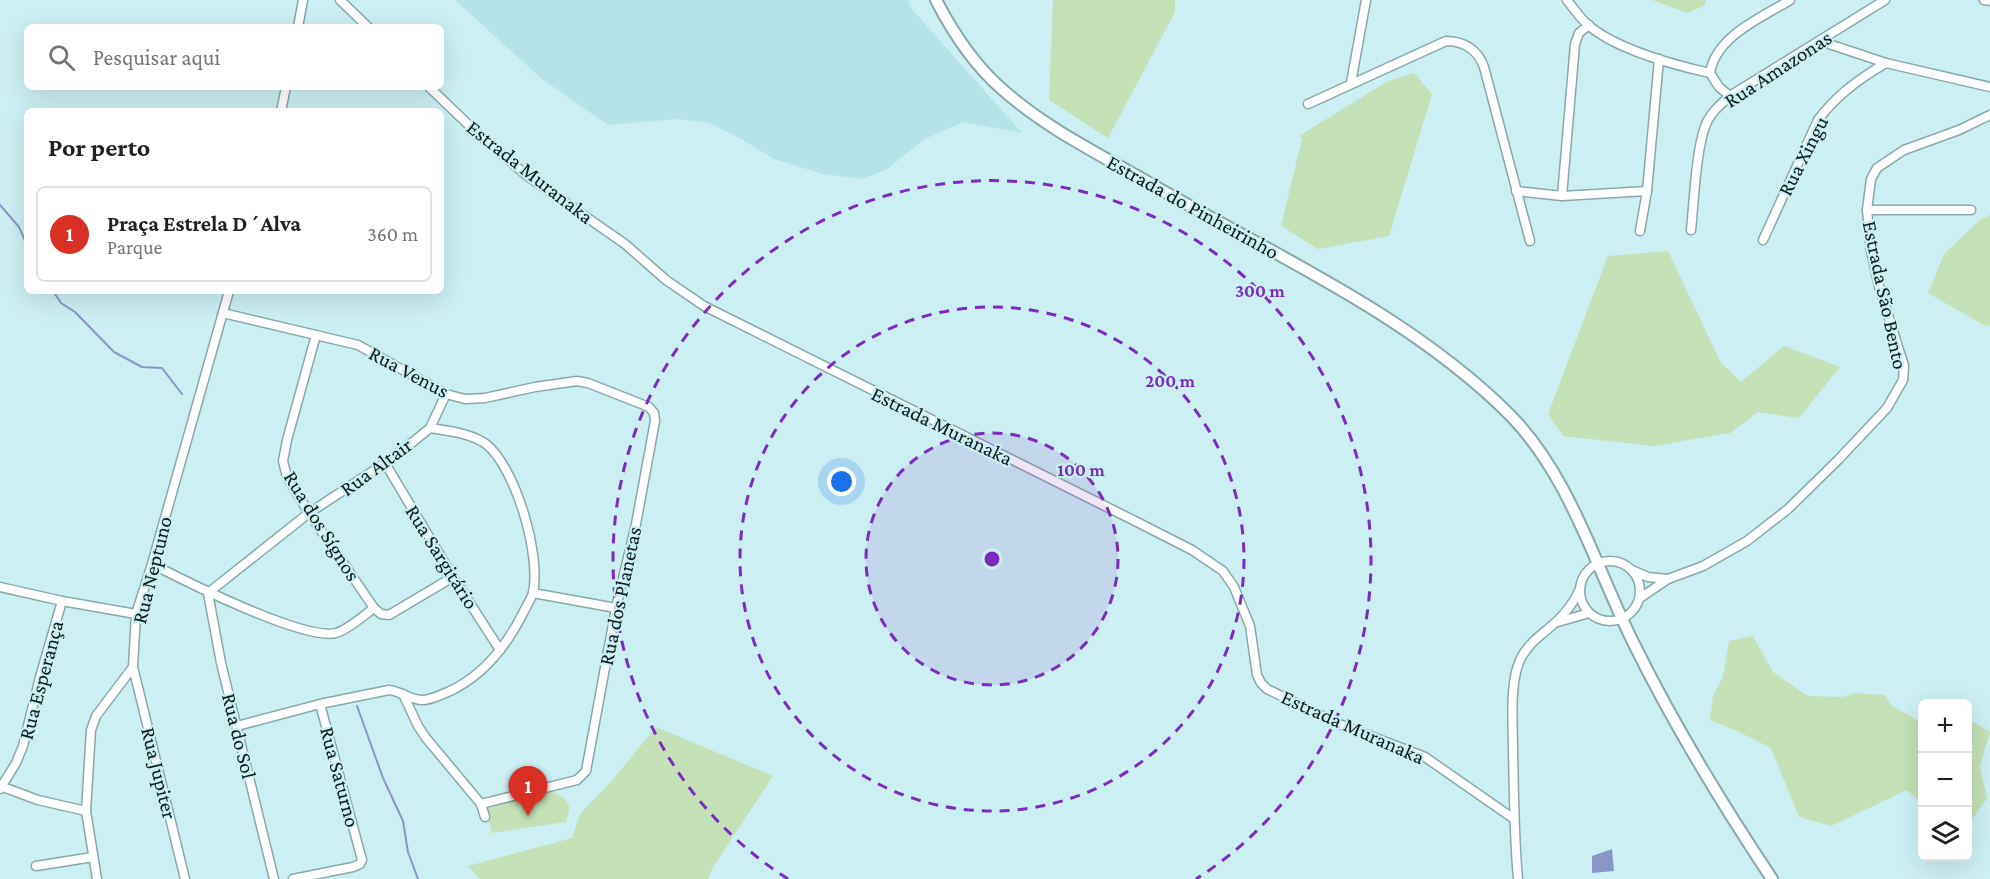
<!DOCTYPE html>
<html lang="pt">
<head>
<meta charset="utf-8">
<style>
	:root { --surface:#fff; --page:#f2f2f2; --text:#202124; --muted:#757577; --line:#e0e0e0; --accent:#d93025 }
	body { margin:0; font-family:"Crimson Pro",serif; background:var(--page); color:var(--text) }
	.controls { position:absolute; right:18px; bottom:18px; display:grid; overflow:hidden; border-radius:9px; box-shadow:0 6px 24px #0002 }
	.controls button { width:54px; height:54px; display:grid; place-items:center; padding:0; border:0; border-bottom:2px solid var(--line); background:var(--surface); color:var(--text); font:30px sans-serif }
	.you { position:absolute; left:842px; top:482px; width:21px; height:21px; margin:-15px; border:4px solid #fff; border-radius:50%; background:#1a73e8; box-shadow:0 0 0 9px #1a73e833 }
	.badge { display:grid; place-items:center; width:39px; height:39px; border-radius:50%; background:var(--accent); color:#fff; font-size:20px; font-weight:700 }
	.pin { position:absolute; translate:-50% -50px; filter:drop-shadow(0 2px 3px #0008) }
	.pin::after { content:''; position:absolute; top:32px; width:21px; height:18px; background:inherit; clip-path:polygon(0 0,100% 0,50% 100%) }
	.list { margin:0; padding:0; list-style:none }
	h2 { display:flex; justify-content:space-between; align-items:center; height:78px; margin:0; padding:0 24px; font-size:26px }
	h2 small { font-size:20px; font-weight:400; color:var(--muted) }
	.list li { display:grid; grid-template-columns:39px 1fr auto; gap:18px; align-items:center; box-sizing:border-box; height:96px; margin:0 12px 12px; padding:0 12px; border:2px solid var(--line); border-radius:9px }
	.list b { display:block; font-size:22px; white-space:nowrap }
	.list p { margin:0; font-size:20px; white-space:nowrap; color:var(--muted) }
	.list em { font-size:20px; font-style:normal; color:var(--muted) }
	.icon { flex:none; width:33px; height:33px; fill:none; stroke:currentColor; stroke-width:2; stroke-linecap:round; stroke-linejoin:round }
	.map { position:relative; flex:none; width:1990px; height:879px; overflow:hidden }
	.search { position:absolute; background:var(--surface); box-shadow:0 6px 24px #0002; left:24px; top:24px; width:420px; height:66px; display:flex; align-items:center; gap:15px; box-sizing:border-box; padding:0 21px; border-radius:9px; color:var(--muted); font-size:22px }
	.panel { position:absolute; background:var(--surface); box-shadow:0 6px 24px #0002; left:24px; top:108px; width:420px; height:186px; border-radius:9px }
	.map>svg:first-child { display:block }
	.built { fill:#b6e3e7 }
	.green { fill:#c4e1b7 }
	.water { fill:#8a97c6 }
	.lines { fill:none; stroke-linecap:round; stroke-linejoin:round }
	.stream { stroke:#8a97c6; stroke-width:2 }
	.minor-casing { stroke:#87a9ac; stroke-width:11 }
	.major-casing { stroke:#87a9ac; stroke-width:14 }
	.minor { stroke:#fff; stroke-width:8 }
	.major { stroke:#fff; stroke-width:10 }
	.ring { fill:none; stroke:#7b2cbf; stroke-width:3; stroke-dasharray:10 8 }
	.labels { text-anchor:middle; dominant-baseline:central; stroke-width:4.5; stroke-linejoin:round; paint-order:stroke }
	.street-label { font-size:21px; fill:#0d1a1b; stroke:#cceff3 }
	.centre { fill:#7b2cbf; stroke:#cceff3; stroke-width:3 }
	.ring-label { font-size:18px; text-anchor:middle; font-weight:bold; fill:#7b2cbf; stroke:#cceff3; stroke-width:4.5; stroke-linejoin:round; paint-order:stroke }
</style>
</head>
<body>
<div class="map">
<svg width="1990" height="879" viewBox="0 0 1990 879">
	<rect width="100%" height="100%" fill="#cceff3"/>
	<path class="built" d="M455,0h453l2,7 112,126 -59,-11 -38,17 -38,30 -24,10 -40,-5 -49,-15 -31,-19 -34,-17 -32,-4 -69,6 -66,-46z"/>
	<g class="green">
		<path d="M1053,0h122v12l-67,126 -59,-38z"/>
		<path d="M1652,0h54l-1,5 -17,8z"/>
		<path d="M1414,73l18,21 -43,142 -71,13 -37,-23 21,-87 -3,-3 89,-55z"/>
		<path d="M1990,215v110l-5,1 -57,-33 16,-39 36,-34z"/>
		<path d="M1668,251l53,112 20,19 43,-36 56,21 -41,51 -41,-6 -28,21 -76,13 -91,-10 -15,-22 60,-158z"/>
		<path d="M1753,636l20,36 35,24 34,1 13,-4 30,2 6,10 31,18v80l-15,-13 -76,36 -32,-9 -28,-69 -34,-17 -27,-11 3,-24 10,-19 6,-36z"/>
		<path d="M1968,719l22,13 -10,35 7,31 -19,27z"/>
		<path d="M656,727l117,49 -61,93 -4,10h-228l-12,-13 104,-28 8,-24 30,-31z"/>
		<path d="M550,791c18,8 23,11 16,31l-74,11 -7,-27z"/>
	</g>
	<path class="water" d="M1612,849l2,22 -22,2v-17z"/>
	<g class="lines">
		<g class="stream">
			<path d="M0,205l19,22 8,18"/>
			<path d="M53,291l8,12 14,9 39,40 28,15 20,1 20,26"/>
			<path d="M357,706l26,72 20,43 5,31 10,27"/>
		</g>
		<defs>
			<g id="minor">
				<path d="M340,0l28,27"/>
				<path d="M1567,0c7,9 13,18 21,25 28,24 86,40 122,48"/>
				<path d="M1984,0l6,1"/>
				<path d="M298,27l5,-27"/>
				<path d="M1820,41l66,22 104,24"/>
				<path d="M1351,83l15,-83"/>
				<path d="M429,87l47,45 50,43 99,69 41,36 38,26 435,217 53,27 31,21 11,16 16,39 7,49 4,8 6,6 72,35 86,33 89,62"/>
				<path d="M1730,96l-11,-9 -9,-14c6,-37 51,-55 80,-73"/>
				<path d="M1308,104l138,-63c18,0 32,9 38,26l46,174"/>
				<path d="M281,111l5,-24"/>
				<path d="M1516,191l46,5 85,-5"/>
				<path d="M1562,196l13,-152 4,-11 10,-8"/>
				<path d="M1867,210h104"/>
				<path d="M1691,230c3,-27 5,-88 17,-110 5,-10 14,-17 22,-24l155,-96"/>
				<path d="M1640,231l7,-40 12,-132"/>
				<path d="M1763,240l55,-120c18,-25 42,-42 68,-57"/>
				<path d="M223,313l135,32 88,49 19,5 20,-1 50,-11 42,-6 11,2 61,24 5,6 1,8 -19,103 -20,84 -30,163 -9,9 -96,24"/>
				<path d="M316,335l-29,105 -4,21 4,16 22,36 65,95 7,6 8,1 64,-38"/>
				<path d="M385,463l68,114 47,73"/>
				<circle cx="1610" cy="591" r="30"/>
				<path d="M152,564c33,17 152,77 184,69 13,-4 27,-17 38,-25"/>
				<path d="M1634,571l14,6 19,2"/>
				<path d="M0,587l62,14 74,13"/>
				<path d="M533,593l83,15"/>
				<path d="M1640,598l28,-19 35,-13 44,-25 41,-32 50,-49 49,-52 16,-28 1,-14 -25,-80 -8,-35 -4,-41 4,-31 6,-11 27,-18 55,-20 31,-15"/>
				<path d="M1558,622l31,-9"/>
				<path d="M133,667l52,212"/>
				<path d="M403,694l15,32 8,12 55,66 4,13"/>
				<path d="M237,726l83,-22 69,-14c12,1 22,11 35,10 9,-1 17,-5 26,-9 34,-16 56,-44 73,-78 3,-6 8,-14 10,-20 8,-38 -17,-125 -47,-149 -15,-11 -38,-13 -56,-16"/>
				<path d="M0,786l38,14 48,11"/>
				<path d="M0,789l16,-26 7,-17 17,-69 22,-76"/>
				<path d="M36,866l57,-9"/>
				<path d="M97,879l-11,-68 5,-81 5,-14 37,-49 3,-53 16,-50 77,-273"/>
				<path d="M274,879l-53,-216 -13,-70 101,-80 76,-50 29,-22 16,-13 16,-34"/>
				<path d="M293,879l60,-12 7,-3 2,-4 -42,-156"/>
				<path d="M1518,879c-4,-43 -4,-86 -5,-129 0,-27 -4,-69 8,-92 9,-17 22,-24 35,-36 11,-10 18,-20 24,-33"/>
			</g>
			<path id="major" d="M936,0c17,33 39,66 67,90 44,39 98,65 148,94 121,70 259,131 359,231 61,62 86,154 125,231 40,81 87,158 137,233"/>
		</defs>
		<use href="#minor" class="minor-casing"/>
		<use href="#major" class="major-casing"/>
		<use href="#minor" class="minor"/>
		<use href="#major" class="major"/>
	</g>
	<circle cx="992" cy="559" r="126" fill="#7b2cbf" fill-opacity=".12"/>
	<g class="ring">
		<circle cx="992" cy="559" r="126"/>
		<circle cx="992" cy="559" r="252"/>
		<path d="M788 879A379 379 0 1 1 1196 879"/>
	</g>
	<g class="labels">
		<g class="street-label">
			<text transform="translate(1778 69) rotate(-33)">Rua Amazonas</text>
			<text transform="translate(1803 156) rotate(-63)">Rua Xingu</text>
			<text transform="translate(530 172) rotate(38)">Estrada Muranaka</text>
			<text transform="translate(1193 207) rotate(29)">Estrada do Pinheirinho</text>
			<text transform="translate(1885 295) rotate(78)">Estrada São Bento</text>
			<text transform="translate(409 372) rotate(28)">Rua Venus</text>
			<text transform="translate(942 426) rotate(26)">Estrada Muranaka</text>
			<text transform="translate(376 467) rotate(-36)">Rua Altair</text>
			<text transform="translate(322 526) rotate(58)">Rua dos Sígnos</text>
			<text transform="translate(442 557) rotate(58)">Rua Sargitário</text>
			<text transform="translate(152 570) rotate(-76)">Rua Neptuno</text>
			<text transform="translate(620 596) rotate(-78)">Rua dos Planetas</text>
			<text transform="translate(41 680) rotate(-75)">Rua Esperança</text>
			<text transform="translate(1353 727) rotate(24)">Estrada Muranaka</text>
			<text transform="translate(239 736) rotate(76)">Rua do Sol</text>
			<text transform="translate(159 773) rotate(76)">Rua Jupiter</text>
			<text transform="translate(340 777) rotate(75)">Rua Saturno</text>
		</g>
	</g>
	<circle cx="992" cy="559" r="9" class="centre"/>
	<g class="ring-label">
		<text x="1260" y="297">300 m</text>
		<text x="1170" y="387">200 m</text>
		<text x="1081" y="476">100 m</text>
	</g>
</svg>
<div class="controls">
<button>+</button>
<button>−</button>
<button><svg class="icon" aria-label="layers" viewBox="0 0 24 24"><path d="M12 4l9 5-9 5-9-5zM3 14l9 5 9-5"/></svg></button>
</div>
<div class="you"></div>
<div class="pin badge" style="left:528px;top:816px">1</div>
<div class="search"><svg class="icon" aria-label="search" viewBox="0 0 24 24"><circle cx="10" cy="10" r="6"/><path d="M15 15l6 6"/></svg>Pesquisar aqui</div>
<section class="panel">
<h2>Por perto<small></small></h2>
<ul class="list">
<li><span class="badge">1</span><div><b>Praça Estrela D´Alva</b><p>Parque</p></div><em>360 m</em></li>
</ul>
</section>
</div>
</body>
</html>
